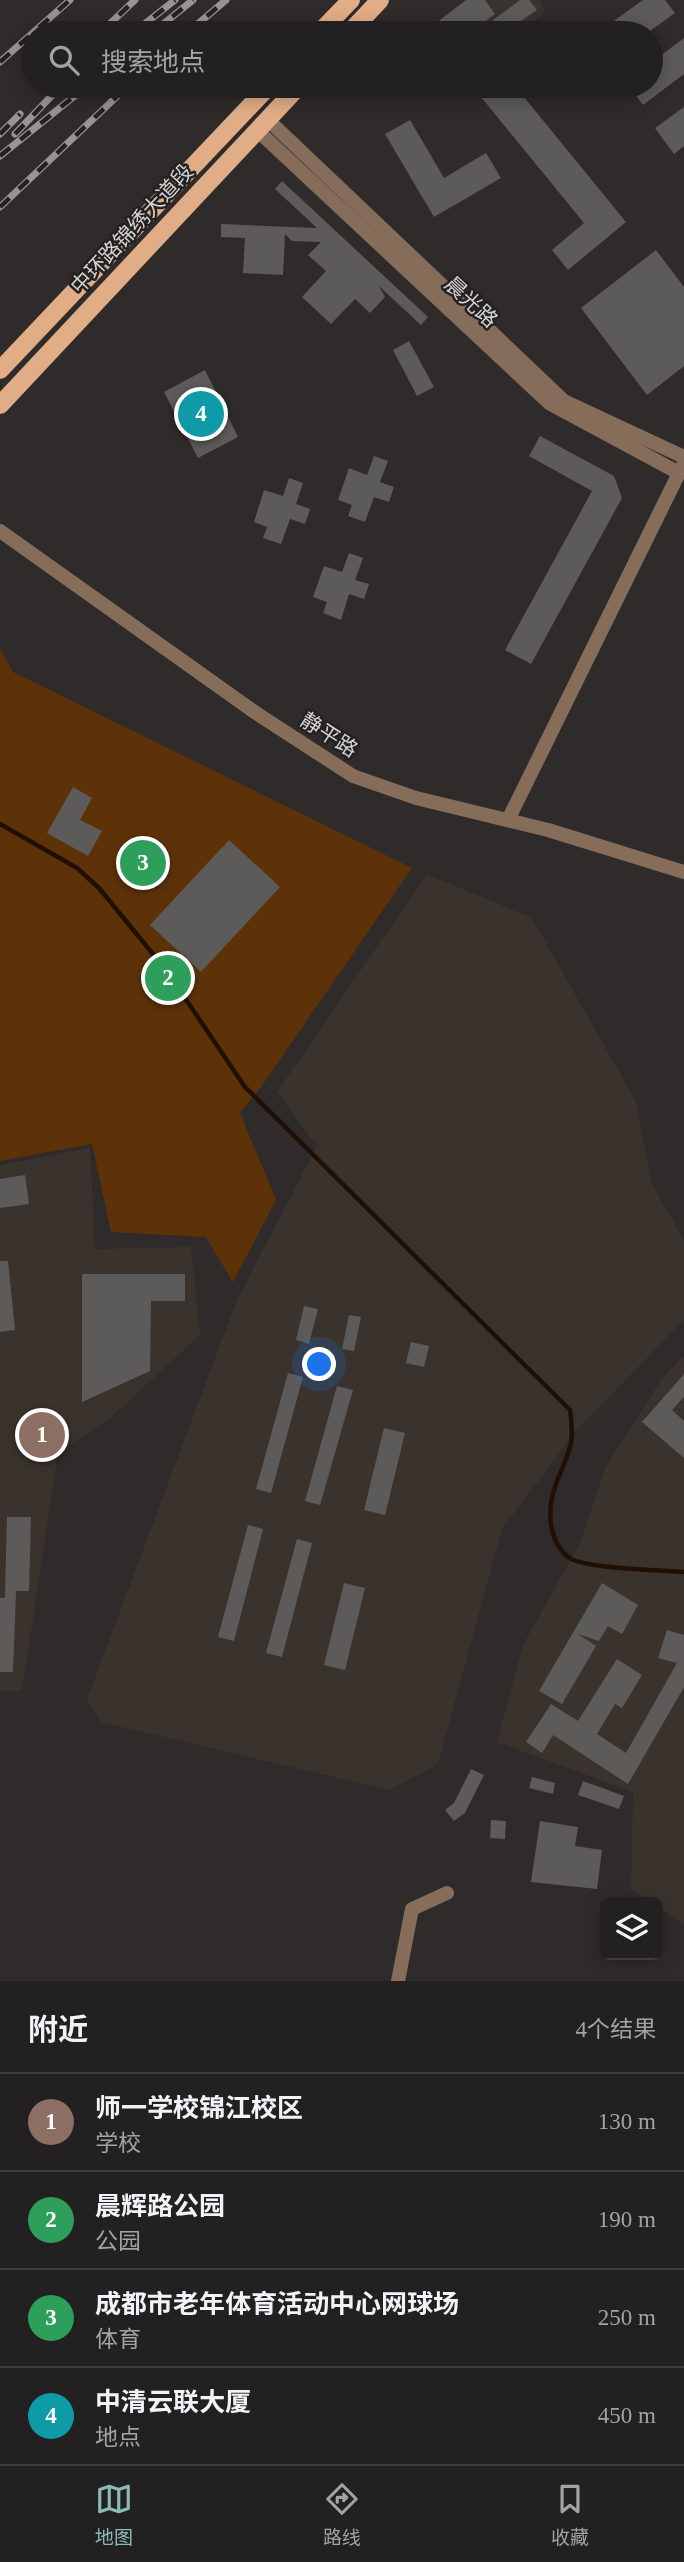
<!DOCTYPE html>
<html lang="zh">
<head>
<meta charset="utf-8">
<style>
	:root { --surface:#222020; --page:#2a2829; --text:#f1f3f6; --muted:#a2a3a5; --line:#3f3e3e; --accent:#8bbbb9 }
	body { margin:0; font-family:"Times New Roman","Noto Sans SC",serif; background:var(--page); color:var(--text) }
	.controls { position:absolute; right:21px; bottom:21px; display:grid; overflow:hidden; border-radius:10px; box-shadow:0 4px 18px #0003 }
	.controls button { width:63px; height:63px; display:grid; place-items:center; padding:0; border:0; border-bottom:2px solid var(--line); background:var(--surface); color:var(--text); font:35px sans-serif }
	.you { position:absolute; left:320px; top:1365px; width:24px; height:24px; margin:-18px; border:5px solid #fff; border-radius:50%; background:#1a73e8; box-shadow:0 0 0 10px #1a73e833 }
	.badge { display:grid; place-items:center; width:46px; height:46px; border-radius:50%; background:var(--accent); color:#fff; font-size:23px; font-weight:700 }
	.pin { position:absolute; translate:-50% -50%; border:4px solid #fff; box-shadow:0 2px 7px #0006 }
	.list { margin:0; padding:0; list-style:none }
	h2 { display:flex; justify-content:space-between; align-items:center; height:91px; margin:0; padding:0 28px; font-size:30px }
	h2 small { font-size:23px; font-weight:400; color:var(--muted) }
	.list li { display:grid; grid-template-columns:46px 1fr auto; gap:21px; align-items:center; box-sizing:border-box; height:98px; padding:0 28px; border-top:2px solid var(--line) }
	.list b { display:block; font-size:26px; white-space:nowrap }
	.list p { margin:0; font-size:23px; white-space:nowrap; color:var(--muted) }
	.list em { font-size:23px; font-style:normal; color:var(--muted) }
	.icon { flex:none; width:38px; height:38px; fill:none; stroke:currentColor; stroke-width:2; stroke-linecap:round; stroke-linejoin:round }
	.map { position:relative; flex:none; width:684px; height:1981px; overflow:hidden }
	.search { position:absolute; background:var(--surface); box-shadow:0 4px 18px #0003; left:21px; right:21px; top:21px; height:77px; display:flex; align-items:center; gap:18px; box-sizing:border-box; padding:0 24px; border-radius:38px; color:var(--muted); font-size:26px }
	.sheet { height:483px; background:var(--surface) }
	nav { display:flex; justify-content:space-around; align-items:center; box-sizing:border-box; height:98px; border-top:2px solid var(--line); background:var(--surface); font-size:19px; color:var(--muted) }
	nav a { display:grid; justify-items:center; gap:4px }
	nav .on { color:var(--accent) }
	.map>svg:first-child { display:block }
	.built { fill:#3a332d }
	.green { fill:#5e3208 }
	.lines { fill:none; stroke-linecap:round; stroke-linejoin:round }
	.stream { stroke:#210f03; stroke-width:4.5 }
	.building { fill:#5d5b59 }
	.minor { stroke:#866d5a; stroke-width:14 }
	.major { stroke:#e1ad86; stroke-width:18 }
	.rail-casing { stroke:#979594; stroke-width:7 }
	.rail { stroke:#242220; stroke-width:4.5; stroke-dasharray:13; stroke-linecap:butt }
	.labels { text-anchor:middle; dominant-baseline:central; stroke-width:5; stroke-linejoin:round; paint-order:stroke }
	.street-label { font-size:21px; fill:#d5d4d3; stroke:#242220 }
</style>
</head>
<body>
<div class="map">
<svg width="684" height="1981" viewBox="0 0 684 1981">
	<rect width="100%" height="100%" fill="#2e2b2a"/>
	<g class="built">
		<path d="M463,0h77l5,12 -29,21h-24z"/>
		<path d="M427,874l105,44 104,184 16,82 32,56v80l-108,111 -74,98 -64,235 -49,26 -288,-68 -14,-23 149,-397 81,-156 -40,-54z"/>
		<path d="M90,1148l5,101 96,-2 9,88 -90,83 -52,35 -36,238h-22v-526z"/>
		<path d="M684,1356v569l-26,-18v-5h-8l-19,-12 2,-98 -136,-50 26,-97 57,-102 25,-75 58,-91z"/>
	</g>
	<path class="green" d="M0,649l13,23 399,196 -151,219 -21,26 36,87 -43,82 -27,-45 -95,-5 -19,-88 -92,17z"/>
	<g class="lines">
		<path class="stream" d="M0,824l77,44 22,20 67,82 79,117 325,323c6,39 -3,43 -15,77 -8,22 -7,54 13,70 15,12 93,13 116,15"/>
	</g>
	<g class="building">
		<path d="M466,0h19l10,14 -25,19h-47z"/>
		<path d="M520,0h9l8,10 -34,23 -10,-13z"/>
		<path d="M643,0h22l10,13 -28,20h-50z"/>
		<path d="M684,38v36l-41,31 -14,-19h22v-23z"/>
		<path d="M472,86h43l111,136 -58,48 -16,-20 32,-27z"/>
		<path d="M684,107v39l-10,8 -19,-26z"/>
		<path d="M410,120l34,58 42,-25 15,25 -67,39 -49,-83z"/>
		<path d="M282,181l146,136 -7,8 -42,-39 6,11 -15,16 -15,-14 -24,25 -29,-27 24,-26 -18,-16 13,-13 -29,-1 -7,-7 -2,41 -40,-2 2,-35 -24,-1v-13l96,4 -42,-39z"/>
		<path d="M656,250l28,37v79l-37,29 -66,-87z"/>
		<path d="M409,341l25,46 -17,9 -24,-46z"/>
		<path d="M205,370l33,67 -40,21 -34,-66z"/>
		<path d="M540,436l74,40 8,22 -91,166 -26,-14 87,-159 -63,-35z"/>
		<path d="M374,456l14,5 -8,21 14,5 -5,15 -15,-5 -9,25 -17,-6 4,-11 -14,-5 11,-32 18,7z"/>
		<path d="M289,478l14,5 -7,21 14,5 -5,15 -15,-5 -9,25 -18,-6 4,-11 -13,-5 10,-32 19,6z"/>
		<path d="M349,553l14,5 -8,22 14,4 -5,15 -15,-5 -8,26 -18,-7 4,-11 -14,-5 11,-31 18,6z"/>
		<path d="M73,787l19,11 -12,22 22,11 -14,25 -41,-23z"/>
		<path d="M229,840l51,47 -79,85 -51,-47z"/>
		<path d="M25,1175l4,29 -29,4v-29z"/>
		<path d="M0,1261h8l7,69 -15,2z"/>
		<path d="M82,1274h103v27h-34l-1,70 -68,31z"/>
		<path d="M304,1306l14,3 -9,35 -13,-4z"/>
		<path d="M349,1315l12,2 -7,34 -12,-2z"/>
		<path d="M411,1342l18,4 -5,21 -18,-4z"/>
		<path d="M288,1373l15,4 -32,116 -15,-4z"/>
		<path d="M684,1374v23l-12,13 12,11v37l-42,-36z"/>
		<path d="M337,1386l16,4 -33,115 -15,-4z"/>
		<path d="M384,1428l21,5 -20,82 -21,-5z"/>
		<path d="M7,1517h24l-2,74h-13l-3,81h-13v-74h5z"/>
		<path d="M248,1525l15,4 -29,112 -16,-4z"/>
		<path d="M297,1539l15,4 -30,114 -16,-4z"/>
		<path d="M344,1583l21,5 -20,82 -21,-5z"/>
		<path d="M602,1583l36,22 -16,29 -14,-8 -9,15 -21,-7 18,12 -34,58 -23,-13z"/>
		<path d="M667,1630l17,5v52l-56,97 -75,-49 -11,18 -16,-11 25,-38 27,17 39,-62 25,16 -20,33 -7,-4 -18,30 29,19 51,-90 -19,-5z"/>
		<path d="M471,1769l13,6 -19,38 -11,8 -9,-11 9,-7z"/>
		<path d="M532,1777l23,6 -2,11 -24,-6z"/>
		<path d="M583,1781l41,15 -5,13 -41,-14z"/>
		<path d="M491,1820l15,1 -1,18 -15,-1z"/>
		<path d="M540,1821l38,6 -3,19 27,4 -5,39 -66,-7z"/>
	</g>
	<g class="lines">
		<g class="minor">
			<path d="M267,119l297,282 120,56"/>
			<path d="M257,130l292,273 130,70"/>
			<path d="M0,531l256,182 97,63 63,22 132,32 136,42"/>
			<path d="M508,820l175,-355"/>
			<path d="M398,1981l14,-72 35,-16"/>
		</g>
		<g class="major">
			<path d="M319,33l32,-33"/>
			<path d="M349,33l31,-33"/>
			<path d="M0,370l269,-284"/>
			<path d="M0,405l299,-319"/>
		</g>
		<defs>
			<g id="rail">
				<path d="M100,33l35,-33"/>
				<path d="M133,33l42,-33"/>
				<path d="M152,33l41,-33"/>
				<path d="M187,33l39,-33"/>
				<path d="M0,62l70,-62"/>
				<path d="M0,134l20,-20"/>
				<path d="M15,134l46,-48"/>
				<path d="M0,156l87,-70"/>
				<path d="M0,207l128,-121"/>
			</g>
		</defs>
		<use href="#rail" class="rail-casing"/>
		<use href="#rail" class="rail"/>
	</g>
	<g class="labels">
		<g class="street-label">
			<text transform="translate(132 229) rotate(-47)">中环路锦绣大道段</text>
			<text transform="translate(471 302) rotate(43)">晨光路</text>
			<text transform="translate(329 735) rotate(33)">静平路</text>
		</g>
	</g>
</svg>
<div class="controls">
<button><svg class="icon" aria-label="layers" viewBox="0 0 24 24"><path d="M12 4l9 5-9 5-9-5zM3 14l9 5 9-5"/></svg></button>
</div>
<div class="you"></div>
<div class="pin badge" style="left:42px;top:1435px;background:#8d6e63">1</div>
<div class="pin badge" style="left:168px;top:978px;background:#2e9e5b">2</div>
<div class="pin badge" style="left:143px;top:863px;background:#2e9e5b">3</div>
<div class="pin badge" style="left:201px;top:414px;background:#0f9aa8">4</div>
<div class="search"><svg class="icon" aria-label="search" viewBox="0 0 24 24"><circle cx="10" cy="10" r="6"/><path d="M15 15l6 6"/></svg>搜索地点</div>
</div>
<section class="sheet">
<h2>附近<small>4个结果</small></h2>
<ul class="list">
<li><span class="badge" style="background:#8d6e63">1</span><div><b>师一学校锦江校区</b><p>学校</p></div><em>130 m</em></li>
<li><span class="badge" style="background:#2e9e5b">2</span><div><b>晨辉路公园</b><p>公园</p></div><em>190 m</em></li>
<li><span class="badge" style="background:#2e9e5b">3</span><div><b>成都市老年体育活动中心网球场</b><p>体育</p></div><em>250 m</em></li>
<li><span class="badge" style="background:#0f9aa8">4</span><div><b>中清云联大厦</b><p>地点</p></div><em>450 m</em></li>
</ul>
</section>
<nav>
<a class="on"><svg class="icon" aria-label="map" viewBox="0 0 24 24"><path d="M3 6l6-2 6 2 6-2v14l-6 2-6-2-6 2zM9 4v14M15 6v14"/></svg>地图</a>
<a><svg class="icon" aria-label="directions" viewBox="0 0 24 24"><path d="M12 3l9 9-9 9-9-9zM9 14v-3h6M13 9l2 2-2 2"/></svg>路线</a>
<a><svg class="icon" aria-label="saved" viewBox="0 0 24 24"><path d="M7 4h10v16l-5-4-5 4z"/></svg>收藏</a>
</nav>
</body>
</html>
